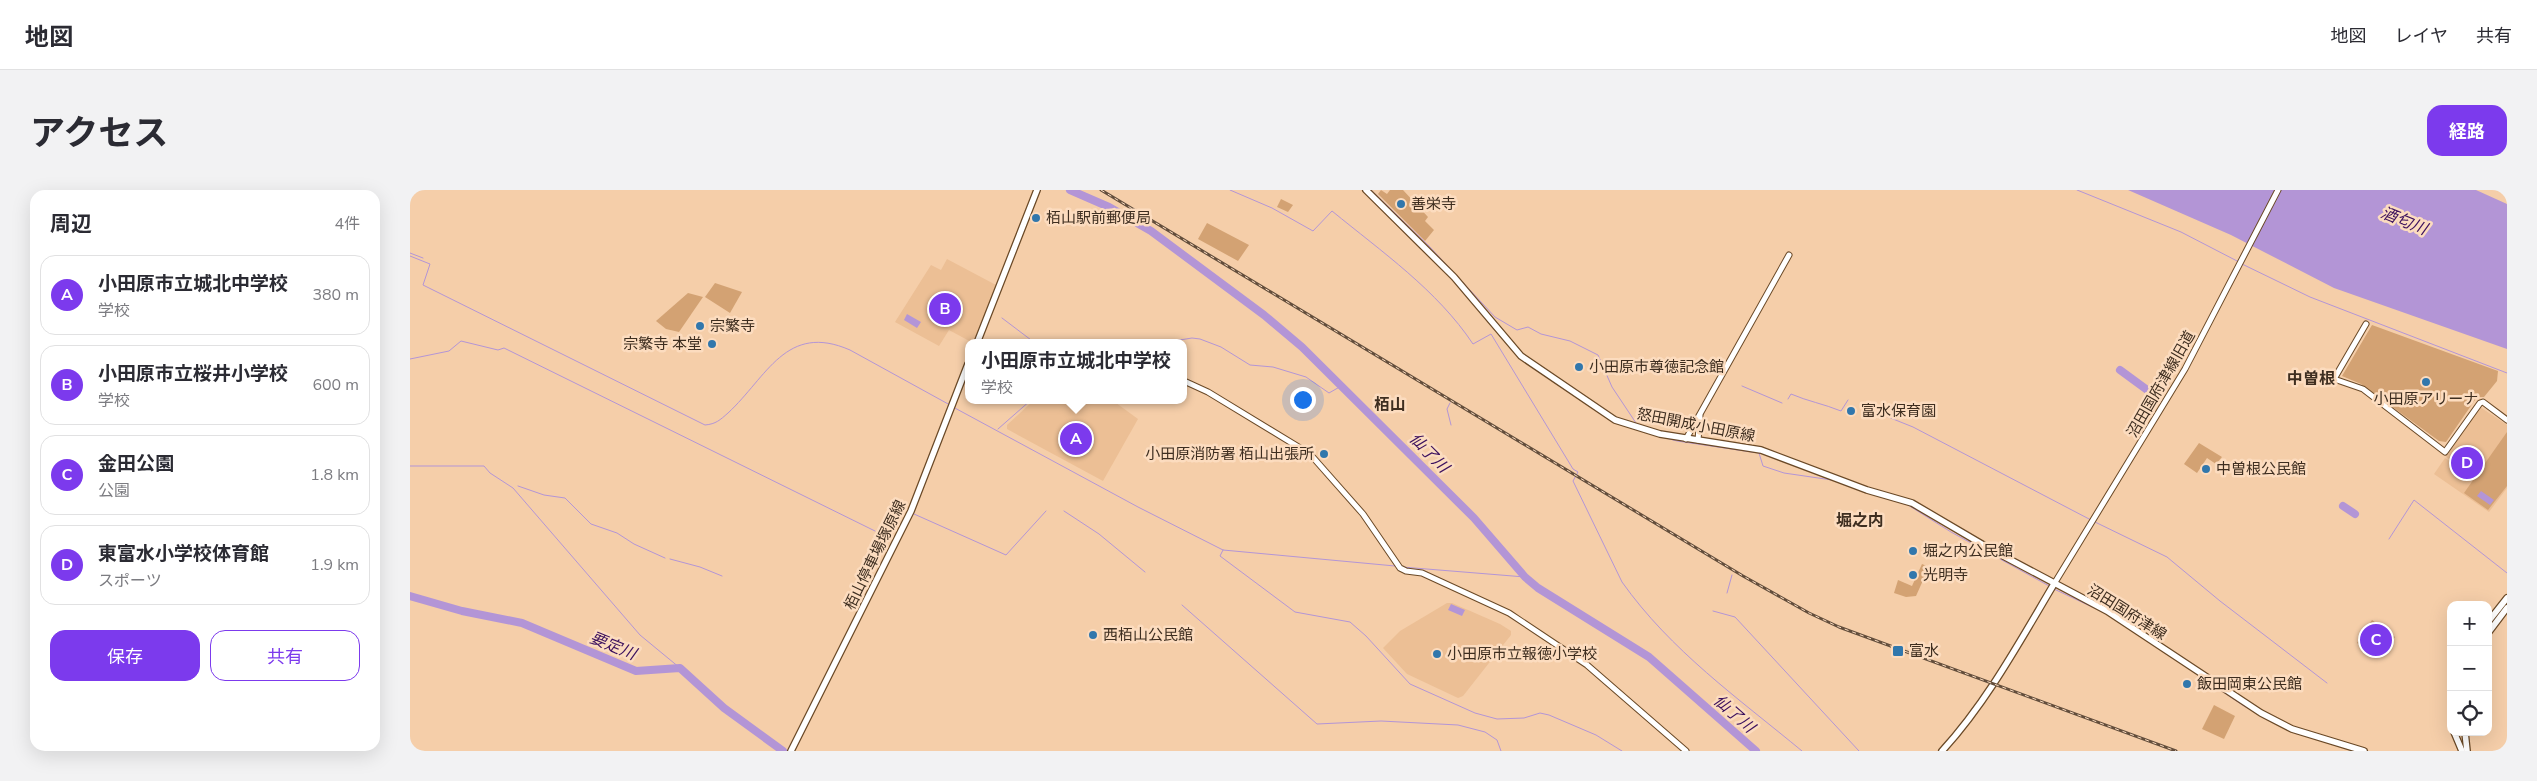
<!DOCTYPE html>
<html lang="ja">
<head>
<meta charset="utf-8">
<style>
	:root { --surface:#fff; --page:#f2f2f3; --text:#2b2b33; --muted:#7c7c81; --line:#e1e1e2; --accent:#7c3aed }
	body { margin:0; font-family:"Nunito Sans","Noto Sans JP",sans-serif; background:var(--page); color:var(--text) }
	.controls { position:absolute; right:15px; bottom:15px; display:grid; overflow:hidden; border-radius:10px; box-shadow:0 5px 20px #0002 }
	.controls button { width:45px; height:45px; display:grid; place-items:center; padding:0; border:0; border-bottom:1px solid var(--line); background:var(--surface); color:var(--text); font:25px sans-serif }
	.you { position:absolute; left:892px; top:209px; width:18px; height:18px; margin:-12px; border:4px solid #fff; border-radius:50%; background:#1a73e8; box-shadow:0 0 0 8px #1a73e833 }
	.badge { display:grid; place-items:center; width:32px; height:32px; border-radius:50%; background:var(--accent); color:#fff; font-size:16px; font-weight:700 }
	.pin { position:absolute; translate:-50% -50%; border:2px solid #fff; box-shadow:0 1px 5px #0006 }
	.popup { position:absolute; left:555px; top:149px; width:222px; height:65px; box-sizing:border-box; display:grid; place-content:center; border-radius:10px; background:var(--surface); filter:drop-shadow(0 1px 4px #0005); font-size:16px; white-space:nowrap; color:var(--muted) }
	.popup b { font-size:19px; color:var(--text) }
	.popup::after { content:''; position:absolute; left:50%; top:100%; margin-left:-10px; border:10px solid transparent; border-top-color:var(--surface) }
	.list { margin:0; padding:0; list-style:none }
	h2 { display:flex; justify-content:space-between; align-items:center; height:65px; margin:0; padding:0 20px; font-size:21px }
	h2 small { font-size:16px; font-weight:400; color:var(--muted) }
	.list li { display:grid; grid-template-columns:32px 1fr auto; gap:15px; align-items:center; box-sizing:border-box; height:80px; margin:0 10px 10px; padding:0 10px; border:1px solid var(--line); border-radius:15px }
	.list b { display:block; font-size:19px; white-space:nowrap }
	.list p { margin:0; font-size:16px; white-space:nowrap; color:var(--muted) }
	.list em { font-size:16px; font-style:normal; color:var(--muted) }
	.actions { display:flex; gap:10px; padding:15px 20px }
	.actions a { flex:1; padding:11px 0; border:1px solid var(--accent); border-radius:15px; text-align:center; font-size:18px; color:var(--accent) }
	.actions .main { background:var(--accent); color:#fff }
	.icon { flex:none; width:28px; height:28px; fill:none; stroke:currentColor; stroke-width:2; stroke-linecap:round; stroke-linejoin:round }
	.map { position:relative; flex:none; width:2097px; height:561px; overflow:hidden; border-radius:15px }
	header { display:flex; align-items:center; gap:30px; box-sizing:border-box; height:70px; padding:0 25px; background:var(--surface); border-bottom:1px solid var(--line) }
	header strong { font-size:24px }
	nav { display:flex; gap:28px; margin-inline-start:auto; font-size:18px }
	.intro { display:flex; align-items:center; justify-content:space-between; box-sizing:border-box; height:120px; padding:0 30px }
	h1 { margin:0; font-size:35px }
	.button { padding:12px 22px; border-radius:15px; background:var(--accent); color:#fff; font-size:18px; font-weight:700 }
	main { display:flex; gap:30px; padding:0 30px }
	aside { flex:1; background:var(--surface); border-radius:15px; box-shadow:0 5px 20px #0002 }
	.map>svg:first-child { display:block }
	.built { fill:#ecbf95 }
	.green { fill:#d3a273 }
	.water { fill:#b395d6 }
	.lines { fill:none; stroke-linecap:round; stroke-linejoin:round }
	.stream { stroke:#b395d6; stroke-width:1 }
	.river { stroke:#b395d6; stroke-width:8 }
	.tertiary-casing { stroke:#6a4927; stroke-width:7 }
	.secondary-casing { stroke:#6a4927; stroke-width:8 }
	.tertiary { stroke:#fff; stroke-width:5 }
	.secondary { stroke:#fff; stroke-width:5.5 }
	.rail-casing { stroke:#634e3c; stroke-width:3 }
	.rail { stroke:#fcdcbf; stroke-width:1; stroke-dasharray:4; stroke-linecap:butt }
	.poi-dot { fill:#3177ac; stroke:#fcdcbf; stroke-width:2 }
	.labels { text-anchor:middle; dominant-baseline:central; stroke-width:5; stroke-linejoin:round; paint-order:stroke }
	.poi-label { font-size:15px; fill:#3e2e20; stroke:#fcdcbf; text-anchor:start }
	.street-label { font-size:15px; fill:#3e2e20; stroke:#fcdcbf }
	.water-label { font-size:16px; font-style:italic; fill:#3b105d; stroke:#fcdcbf }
	.neighbourhood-label { font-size:16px; font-weight:bold; fill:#3e2e20; stroke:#fcdcbf }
</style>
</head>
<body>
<header>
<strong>地図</strong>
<nav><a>地図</a><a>レイヤ</a><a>共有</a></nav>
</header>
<div class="intro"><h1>アクセス</h1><a class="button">経路</a></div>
<main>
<aside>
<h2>周辺<small>4件</small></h2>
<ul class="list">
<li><span class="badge">A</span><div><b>小田原市立城北中学校</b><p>学校</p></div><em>380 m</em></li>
<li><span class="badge">B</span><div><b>小田原市立桜井小学校</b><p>学校</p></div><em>600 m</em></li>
<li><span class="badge">C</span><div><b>金田公園</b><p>公園</p></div><em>1.8 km</em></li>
<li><span class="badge">D</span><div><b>東富水小学校体育館</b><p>スポーツ</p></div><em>1.9 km</em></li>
</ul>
<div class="actions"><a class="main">保存</a><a>共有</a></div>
</aside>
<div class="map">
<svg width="2097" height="561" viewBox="0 0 2097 561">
	<rect width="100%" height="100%" fill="#f5cea9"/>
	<g class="built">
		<path d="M537,69l49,26 -23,58 -24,-13 -10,16 -44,-24 36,-57 10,5z"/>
		<path d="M624,210h78l26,19 -35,62 -96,-52v-4z"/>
		<path d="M2070,217l27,18v63l-18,24 -55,-38 11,-16 12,7 -11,-8z"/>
		<path d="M1037,413h5l48,21 11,7v4l-48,61 -5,2 -51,-24 -24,-26 17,-17z"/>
	</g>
	<g class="green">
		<path d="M971,0l6,4 3,-4h13l25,27 -3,4 9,9 -9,11 -47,-47z"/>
		<path d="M871,9l12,6 -5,7 -11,-5z"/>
		<path d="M797,33l42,22 -11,16 -40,-22z"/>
		<path d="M305,93l27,9 -12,21 -25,-16z"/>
		<path d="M278,103l15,4 -24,35 -13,-3 -10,-8z"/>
		<path d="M1962,135l126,46 -1,10 -13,16h-7l-31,45 -7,-1 -78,-57 -19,-8z"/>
		<path d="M2097,242v54l-19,24 -24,-17z"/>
		<path d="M1789,253l23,14 -6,7 -9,-6 -10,15 -13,-9z"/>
		<path d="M1512,374l7,3 -13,29 -10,1 -12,-4 4,-13 14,6z"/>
		<path d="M1962,430l23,17 -15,20 -23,-14z"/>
		<path d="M1804,515l21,11 -11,23 -22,-10z"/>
	</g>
	<g class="water">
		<path d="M1718,0h348l31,14v145l-173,-61 -103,-53z"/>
		<path d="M497,124l14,8 -4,6 -13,-8z"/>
		<path d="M2071,301l13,9 -4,5 -13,-9z"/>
		<path d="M1041,414l14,6 -3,6 -14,-6z"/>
	</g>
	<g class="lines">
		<g class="stream">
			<path d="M820,0l42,18 41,23 19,-20c50,41 105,79 141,133l18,-10 82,135 5,3 -5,9 49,101c49,69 116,116 180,169"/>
			<path d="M961,0l58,56 66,71 22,13 11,-3 13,7 29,7 28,14 14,32 24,36"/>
			<path d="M1667,0l104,42 58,30"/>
			<path d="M0,63l13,5"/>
			<path d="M0,66l20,8 -7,21 282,140c11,-1 15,-5 23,-12 39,-36 58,-91 122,-63l100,55"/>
			<path d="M1832,74l68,33 197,76"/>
			<path d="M592,128l33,25"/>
			<path d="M751,153l31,-5 8,1 21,8 29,18 23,2 33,10 23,16 14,-8"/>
			<path d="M0,169l39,-8 12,-10 37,9 6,-2 371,183"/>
			<path d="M1332,196l40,17"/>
			<path d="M1378,209l3,-5c16,7 33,10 50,17l7,-11"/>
			<path d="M1040,213l-3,6 4,16"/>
			<path d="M543,217l185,100 85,43 172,16"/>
			<path d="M1468,223l35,14 178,93"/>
			<path d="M588,239l33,-29"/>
			<path d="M1231,241l36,10 82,12 4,13 21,7 48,7"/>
			<path d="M0,276h74l6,7 23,15 127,147 40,33"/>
			<path d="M108,296l26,9 21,3 26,26 26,9 17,11 31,14"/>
			<path d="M1444,298l54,17 43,27 100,55"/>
			<path d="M654,321l35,23 46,38"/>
			<path d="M504,324l92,41 40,-44"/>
			<path d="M1685,332l72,35 53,44 107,82"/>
			<path d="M1979,349l25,-39 93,73"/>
			<path d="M813,360l-3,6 75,56 55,10 16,14 44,48 65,29 22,6 27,-1 16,-5 9,2 47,20 26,16"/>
			<path d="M260,369l30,8 22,9"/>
			<path d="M992,377l123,10"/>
			<path d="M1644,399l53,25"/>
			<path d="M1317,403l5,-18"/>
			<path d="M772,415l135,119 64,-3 77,4 27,7 12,8 4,11"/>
			<path d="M1303,421l22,6 124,134"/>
			<path d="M1717,437l117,79 53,28"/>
		</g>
		<g class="river">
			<path d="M660,0l39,17 42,24 113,84 38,32 172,171 51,59 13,11 111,69 107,94"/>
			<path d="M1710,180l30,22"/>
			<path d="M1933,316l12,8"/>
			<path d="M0,406l52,15 60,12 114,48 44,-3 44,40 59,43"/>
		</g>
		<defs>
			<g id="tertiary">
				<path d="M1956,134l-32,55 29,10 82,63 35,-49 3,-1 24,18"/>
				<path d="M774,191l24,11 102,62 53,60 37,54 6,3 16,2 87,40 78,52 99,86"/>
				<path d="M1276,249l103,-184"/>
				<path d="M1288,250l2,-24"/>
				<path d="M1644,394l131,-215 93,-179"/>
			</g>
			<g id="secondary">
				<path d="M956,0l88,87 67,79 94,64 45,14 101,16 106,40 45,13 80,47 115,61 154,102 31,16 72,22"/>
				<path d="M567,153l60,-153"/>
				<path d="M2078,432l19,-24"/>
				<path d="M2078,443l19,-25"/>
				<path d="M2044,542l8,19"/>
				<path d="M2055,542l2,19"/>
				<path d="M381,561l120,-240 57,-147"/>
				<path d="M1532,561c45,-49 78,-110 112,-167"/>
			</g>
		</defs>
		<use href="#tertiary" class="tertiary-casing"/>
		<use href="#secondary" class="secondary-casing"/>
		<use href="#tertiary" class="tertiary"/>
		<use href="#secondary" class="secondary"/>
		<defs>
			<path id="rail" d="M691,0l642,386 66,37 30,14 337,124"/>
		</defs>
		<use href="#rail" class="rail-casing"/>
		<use href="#rail" class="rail"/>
	</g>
	<g class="poi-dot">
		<circle cx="991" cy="14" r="5"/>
		<circle cx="626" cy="28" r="5"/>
		<circle cx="290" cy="136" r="5"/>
		<circle cx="302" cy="154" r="5"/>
		<circle cx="1169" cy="177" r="5"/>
		<circle cx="2016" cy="192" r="5"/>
		<circle cx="1441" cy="221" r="5"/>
		<circle cx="914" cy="264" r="5"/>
		<circle cx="1796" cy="279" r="5"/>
		<circle cx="1503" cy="361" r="5"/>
		<circle cx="1503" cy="385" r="5"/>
		<circle cx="683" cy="445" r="5"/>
		<rect x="1482" y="455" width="12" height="12" rx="2.5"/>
		<circle cx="1027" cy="464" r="5"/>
		<circle cx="1777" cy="494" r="5"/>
	</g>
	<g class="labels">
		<g class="poi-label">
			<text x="1001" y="14">善栄寺</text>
			<text x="636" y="28">栢山駅前郵便局</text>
			<text x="300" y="136">宗繁寺</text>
			<text x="292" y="154" text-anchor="end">宗繁寺 本堂</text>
			<text x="1179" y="177">小田原市尊徳記念館</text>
			<text x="2016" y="209" text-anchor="middle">小田原アリーナ</text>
			<text x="1451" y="221">富水保育園</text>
			<text x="904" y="264" text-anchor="end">小田原消防署 栢山出張所</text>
			<text x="1806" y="279">中曽根公民館</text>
			<text x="1513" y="361">堀之内公民館</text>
			<text x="1513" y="385">光明寺</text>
			<text x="693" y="445">西栢山公民館</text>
			<text x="1499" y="461">富水</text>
			<text x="1037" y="464">小田原市立報徳小学校</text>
			<text x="1787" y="494">飯田岡東公民館</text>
		</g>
		<g class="street-label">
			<text transform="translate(1751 194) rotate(-60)">沼田国府津線旧道</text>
			<text transform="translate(1286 235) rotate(11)">怒田開成小田原線</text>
			<text transform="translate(465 365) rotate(-64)">栢山停車場塚原線</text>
			<text transform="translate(1717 422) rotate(32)">沼田国府津線</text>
		</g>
		<g class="water-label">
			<text transform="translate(1994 31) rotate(22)">酒匂川</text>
			<text transform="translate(1019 263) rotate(45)">仙了川</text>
			<text transform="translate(203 456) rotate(22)">要定川</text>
			<text transform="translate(1324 524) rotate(41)">仙了川</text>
		</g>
		<g class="neighbourhood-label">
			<text x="1901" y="189">中曽根</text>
			<text x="980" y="215">栢山</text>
			<text x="1450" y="331">堀之内</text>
		</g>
	</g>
</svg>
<div class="controls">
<button>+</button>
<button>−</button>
<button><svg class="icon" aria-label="locate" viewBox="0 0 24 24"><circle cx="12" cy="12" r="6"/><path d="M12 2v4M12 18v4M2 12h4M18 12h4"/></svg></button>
</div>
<div class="you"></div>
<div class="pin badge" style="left:666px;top:249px">A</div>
<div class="popup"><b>小田原市立城北中学校</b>学校</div>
<div class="pin badge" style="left:535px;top:119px">B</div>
<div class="pin badge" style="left:1966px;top:450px">C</div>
<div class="pin badge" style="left:2057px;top:273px">D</div>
</div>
</main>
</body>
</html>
